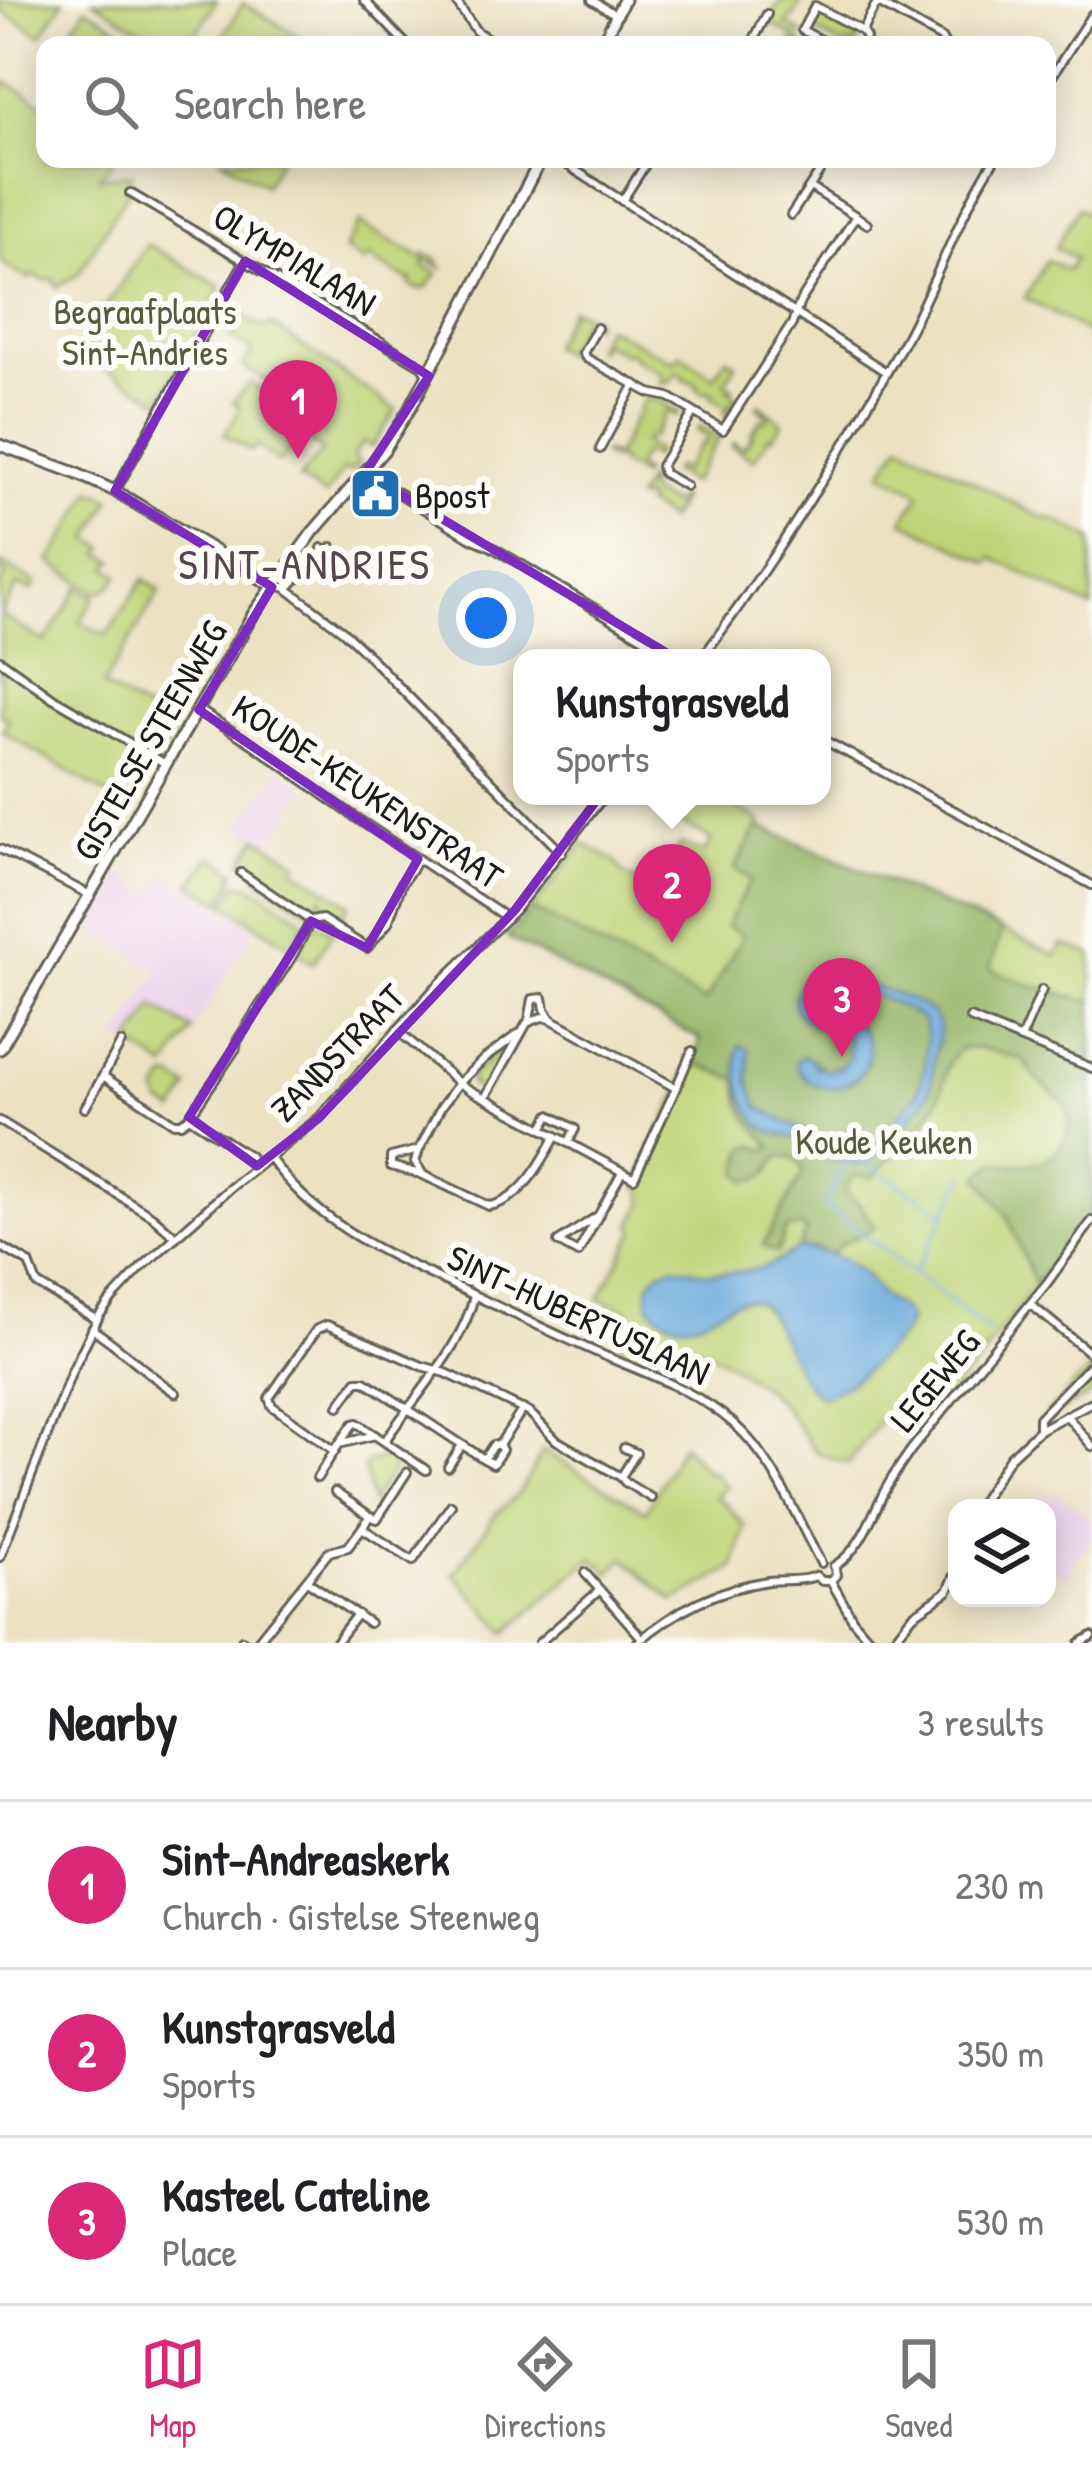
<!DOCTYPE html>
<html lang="en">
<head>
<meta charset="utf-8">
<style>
	:root { --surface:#fff; --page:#f6f6f6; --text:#202124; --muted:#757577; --line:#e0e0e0; --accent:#db2777 }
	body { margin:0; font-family:"Patrick Hand",sans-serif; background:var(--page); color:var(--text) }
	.controls { position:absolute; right:36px; bottom:36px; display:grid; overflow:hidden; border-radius:24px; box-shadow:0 6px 30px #0003 }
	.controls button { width:108px; height:108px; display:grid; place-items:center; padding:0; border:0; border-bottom:3px solid var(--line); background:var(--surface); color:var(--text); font:60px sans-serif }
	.you { position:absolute; left:486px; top:618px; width:42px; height:42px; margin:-30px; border:9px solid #fff; border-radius:50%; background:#1a73e8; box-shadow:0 0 0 18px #1a73e833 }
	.badge { display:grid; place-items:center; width:78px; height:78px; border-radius:50%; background:var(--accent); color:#fff; font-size:39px; font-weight:700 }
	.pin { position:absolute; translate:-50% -99px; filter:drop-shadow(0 3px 6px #0008) }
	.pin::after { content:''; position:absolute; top:63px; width:42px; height:36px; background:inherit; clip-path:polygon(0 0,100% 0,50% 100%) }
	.popup { position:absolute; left:513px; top:649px; width:318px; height:156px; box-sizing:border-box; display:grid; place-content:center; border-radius:24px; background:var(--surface); filter:drop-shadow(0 3px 9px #0005); font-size:39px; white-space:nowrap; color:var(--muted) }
	.popup b { font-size:45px; color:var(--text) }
	.popup::after { content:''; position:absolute; left:50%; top:100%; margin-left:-24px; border:24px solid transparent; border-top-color:var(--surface) }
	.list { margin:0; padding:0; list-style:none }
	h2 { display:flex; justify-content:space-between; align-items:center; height:156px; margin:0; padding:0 48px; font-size:51px }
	h2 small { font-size:39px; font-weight:400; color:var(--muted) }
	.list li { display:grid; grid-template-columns:78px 1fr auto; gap:36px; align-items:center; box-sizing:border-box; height:168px; padding:0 48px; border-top:3px solid var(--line) }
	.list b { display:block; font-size:45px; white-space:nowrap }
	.list p { margin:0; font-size:39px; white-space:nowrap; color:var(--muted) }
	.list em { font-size:39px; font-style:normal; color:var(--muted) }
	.icon { flex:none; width:66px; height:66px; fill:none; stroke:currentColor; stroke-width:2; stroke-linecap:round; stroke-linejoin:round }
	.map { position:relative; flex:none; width:1092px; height:1643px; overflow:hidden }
	.search { position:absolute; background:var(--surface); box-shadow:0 6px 30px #0003; left:36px; right:36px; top:36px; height:132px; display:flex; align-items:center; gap:30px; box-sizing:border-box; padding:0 42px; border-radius:24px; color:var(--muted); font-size:45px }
	.sheet { height:660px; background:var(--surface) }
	nav { display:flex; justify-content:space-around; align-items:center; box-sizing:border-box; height:168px; border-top:3px solid var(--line); background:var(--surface); font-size:33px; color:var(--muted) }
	nav a { display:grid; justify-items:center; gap:6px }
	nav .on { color:var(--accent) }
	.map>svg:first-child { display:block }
	.built { fill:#ecd1e9 }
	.green { fill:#bfd377; stroke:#6e784a; stroke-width:3 }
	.forest { fill:#97b568; stroke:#5a6842; stroke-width:3 }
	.water { fill:#68a9dc; stroke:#42627c; stroke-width:3 }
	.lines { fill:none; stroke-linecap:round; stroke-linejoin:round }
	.stream { stroke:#68a9dc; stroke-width:3 }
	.street-casing { stroke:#646156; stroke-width:12 }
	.secondary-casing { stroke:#646156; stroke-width:15 }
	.street { stroke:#fff; stroke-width:6 }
	.secondary { stroke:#fff; stroke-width:9 }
	.marked { fill:none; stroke:#7b2cbf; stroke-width:9; stroke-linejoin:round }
	.labels { text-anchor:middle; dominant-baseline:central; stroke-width:12; stroke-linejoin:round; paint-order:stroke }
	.street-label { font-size:36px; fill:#1c1c1c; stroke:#fdfcf7 }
	.park-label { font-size:36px; fill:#555c3c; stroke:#fdfcf7 }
	.poi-label { font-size:36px; fill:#1c1c1c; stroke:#fdfcf7; text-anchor:start }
	.quarter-label { font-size:42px; letter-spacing:3px; fill:#574650; stroke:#fdfcf7 }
</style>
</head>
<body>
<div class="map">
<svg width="1092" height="1643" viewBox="0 0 1092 1643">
	<rect width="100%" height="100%" fill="#fdfcf7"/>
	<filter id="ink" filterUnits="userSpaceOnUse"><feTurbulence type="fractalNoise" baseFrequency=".00833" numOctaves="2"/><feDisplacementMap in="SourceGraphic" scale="24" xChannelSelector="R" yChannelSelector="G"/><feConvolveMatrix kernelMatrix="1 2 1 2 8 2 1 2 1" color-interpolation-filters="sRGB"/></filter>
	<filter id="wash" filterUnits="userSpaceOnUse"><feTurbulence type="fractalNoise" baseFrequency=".004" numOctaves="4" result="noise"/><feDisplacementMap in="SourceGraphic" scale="48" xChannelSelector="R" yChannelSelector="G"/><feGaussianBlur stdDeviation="2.7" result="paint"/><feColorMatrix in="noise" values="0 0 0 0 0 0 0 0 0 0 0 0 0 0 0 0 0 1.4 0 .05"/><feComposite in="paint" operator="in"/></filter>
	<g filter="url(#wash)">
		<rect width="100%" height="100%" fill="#ebe2c2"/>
		<g class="built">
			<path d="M280,769l25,19 -35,57 -30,-19z"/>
			<path d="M118,872l34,22 14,-21 90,56 -88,141 -51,-32 41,-67 -73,-45z"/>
			<path d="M1054,1491l38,28v19l-26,40 -19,-12v-58h-17l10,-16 9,6z"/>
		</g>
		<g class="green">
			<path d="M0,0h64l-23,36 -41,-26z"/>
			<path d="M93,0h124l-28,45h-24z"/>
			<path d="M781,0h21l-10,20 -3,-1 -3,5 16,9 -5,8 8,4h-15l4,-9 -25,-13z"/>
			<path d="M243,3l70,42h-95z"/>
			<path d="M86,7l60,38h-85z"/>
			<path d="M821,15l35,18 3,5 -4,7h-14l-28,-15 -1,-6 5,-8z"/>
			<path d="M7,82l38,23v54h69l-8,12 -7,4v3l33,-4 -4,18 -50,82 -21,13 -3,-8 -10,1 -13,-5 -3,4 -28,-17v-169z"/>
			<path d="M222,159h58l-15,26z"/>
			<path d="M1078,208l14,7v120l-67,-37 22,-38 21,10 7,-12 -20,-10z"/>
			<path d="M359,223l63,35 3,-4 13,6 -1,4 7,4 -19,-8 -2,6 15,7 -13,16 -11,-1 -4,-4 2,-4 -6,-1 -32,-18 -3,-5 -7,6 -20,-12z"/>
			<path d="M147,244l74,43 -61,113 -84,-48z"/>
			<path d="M572,308l23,12 -2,5 -10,-5 -16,30 9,6 -2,3 -23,-13z"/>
			<path d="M242,315l23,13 4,-5 127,87 -24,37 -9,-5 -10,14 6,7 -9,9 -6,-3 -19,27 -26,-17 23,-28 -19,-15 -24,27 -22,-18 -5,6 -28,-16 15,-24v-5l-6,-4 17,-19 28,20 5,-12 -40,-24 9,-16 -22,-15z"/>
			<path d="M606,326l68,36 6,-8 34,23 13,-19 9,6 -11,19 8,5 -5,2 9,6 -13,20 3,-9 -15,-9 1,-4 -6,-3 -2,2 -8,-4 1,-4 -15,-6 1,-3 -7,-4 -8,11 -4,-2 -2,3 -3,-2 3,-8 -30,-16 1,-3 -6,-4 -3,3 -23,-12 -4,8 -3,-2z"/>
			<path d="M646,397l14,4 19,12 -2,3 -10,-5 -14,26 -6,1 -3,5 12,8 -3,6 -9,-5 -9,15 8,6 -2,3 -22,-13 1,-3 -4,-2 -3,2 -10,-5 2,-3 10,4z"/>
			<path d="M759,404l24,19 -10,14 -4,-1 -15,24 -22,-14 2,-3 9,5 10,-12 -2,-2 10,-15 3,2 4,-5 -11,-9z"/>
			<path d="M700,426l19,12 -28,45 -19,-11 3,-5 8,4 18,-28 4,1 3,-6 -11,-7z"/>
			<path d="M901,443l138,73 16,4 37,19v69l-99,-50 -4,5 -86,-42 17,-28 -38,-20z"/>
			<path d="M647,479l3,2 -4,7c5,6 20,14 28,17l5,-8 3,1 -13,22 -24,-16 2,-3 -5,-4 -3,3 -3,-2z"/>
			<path d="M93,490l18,9 -21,40 15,9 -4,6 13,6 -6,8 11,7c-6,10 -10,16 -23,17l-46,-30z"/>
			<path d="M1,563l35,20 -4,8 -15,-6 -16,30 44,27 34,-55 16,10 -15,25 26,13 38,-56 16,12 -57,95 75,44 -48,79 -128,-78 7,-12 -9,-5v-129l6,-10 -6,-4z"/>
			<path d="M685,796h34l42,26 -2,4 243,104 55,26 5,-12 30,10v255l-109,147 -70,86 -31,-24 -34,46 -31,-11 -34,-47 -18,-17 -37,-27 -36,-18 -14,32 -16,-5 2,-6 -46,-20 12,-28 -3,-7 -28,-11 36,-67 -3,-8 12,-21 -2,-12 -5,-4 64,-147 -194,-103 25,-28 51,-66 31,18 11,14 30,16 26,-47 23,9 8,-13 -38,-21z"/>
			<path d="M258,837l40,26 -3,6 55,35 -12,20 -5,-3 2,-4 4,2 3,-4 -20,-14 1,-7 -6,10 3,3 -7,7 -54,-35 -5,-10 -11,-8z"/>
			<path d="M212,856l24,16 -4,7 2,2 -13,21 -30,-18z"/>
			<path d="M238,884l12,1 53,34 1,4 -13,24 -66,-43z"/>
			<path d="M318,923l15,9 -20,31 -15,-10 16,-27z"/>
			<path d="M154,1007l38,23 -25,38 -37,-24z"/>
			<path d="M500,1052l4,5 -17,31 -7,2 -9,-5 -1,-9z"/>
			<path d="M173,1078l16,10 -14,24 -15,-10 -2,-10 8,-13z"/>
			<path d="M1092,1367v28l-43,21 -1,-3z"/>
			<path d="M682,1444l27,30 4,-3 14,16 -12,10 9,5 21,24 -11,42 -60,33 -50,-43 -14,15 -18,-15 -86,75 -52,-59 40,-58 25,-23 24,-42 103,60z"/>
			<path d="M392,1457l6,5 -27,41 -7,-36 4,-5z"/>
		</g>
		<path class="forest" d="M758,826l244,104 -12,39 40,16 62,17v48l-4,7 4,2v150l-54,72 -4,2 -27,-68 -28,-39 16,-14 22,3 25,-3 16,-11 12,-25 -4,-22 -29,-24 -14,-20 -42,-12 -22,1 -11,16 -10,37 -14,21 -30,14 -3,21 -18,19 -19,-2 -10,15 17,16 14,22 -34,16 -9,10 -16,-5h-18l8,-18 -5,-4 -15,2 -9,24 -14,-8 39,-70v-9l-8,-7 -13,-3 -7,6 -5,11 -8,5 -13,3 -9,-8 6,-24 8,-4 12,5 7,-2c-20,-30 -32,-26 -34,-68l-35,-14 -13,-1 11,-26 -194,-102 25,-28 173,93 38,-66 -17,-10 25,-47 -17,-10z"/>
		<g class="water">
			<path d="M811,973c24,2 113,24 124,44 7,11 3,25 0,37 -2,12 -2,27 -6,38 -8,17 -47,59 -62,72 -14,2 -34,-1 -46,-10 -15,-11 3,-5 -14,-13 -12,-5 -26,-4 -38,-10 -24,-11 -38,-63 -29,-86l9,5v30l9,27 46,24 17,14 33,13 14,-4 49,-60 8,-28 2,-31 -4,-15c-24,-17 -90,-46 -117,-29l1,11c15,15 37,6 50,22 41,45 -33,93 -61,41l2,-6 6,-3 13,7 -3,3 4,3 3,-3 8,5 8,-5 2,3 3,-1 -1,-4 9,-5 -3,-8c4,-9 0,-16 -8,-24 -21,-1 -30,0 -44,-18 -2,-14 4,-27 16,-36z"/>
			<path d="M798,1249c23,1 46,7 64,23 8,7 12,16 19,23 11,10 23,12 28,26 -6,17 -19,25 -31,37 -17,19 -32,28 -55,39 -31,-11 -44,-88 -69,-96 -28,-8 -52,36 -88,18 -9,-5 -16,-10 -18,-20 -1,-9 2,-19 9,-25 16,-15 35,-2 53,-1 15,0 32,-1 47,-4 14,-2 28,-13 41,-20z"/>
		</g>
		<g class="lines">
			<g class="stream">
				<path d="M845,1164l-21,40 166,128"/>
				<path d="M867,1164l76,48"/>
				<path d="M914,1274l51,-99"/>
			</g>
		</g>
	</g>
	<g filter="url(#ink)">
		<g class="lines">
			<defs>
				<g id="street">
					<path d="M364,0l43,45"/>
					<path d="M455,0l21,31 21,14"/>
					<path d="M592,0l24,15"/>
					<path d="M878,3l63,35 4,7"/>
					<path d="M751,45l16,-31"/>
					<path d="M830,45l-28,-15 13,-24 47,25"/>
					<path d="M863,45l3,-7 -4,-7 13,-25 8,-6"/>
					<path d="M1047,84l45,-70"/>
					<path d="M558,159l328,213"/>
					<path d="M130,193l292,173 6,10"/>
					<path d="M622,201l27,-42"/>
					<path d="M791,215l37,-56"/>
					<path d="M856,216l11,8"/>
					<path d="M597,328l-14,25 3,5 64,35 19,4 54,33 69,-106 8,-22 56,-86 -46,-29"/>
					<path d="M600,449l35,-65"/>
					<path d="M366,473l105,65 21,9 185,111"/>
					<path d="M686,486l-23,-13 -2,-7 32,-53"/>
					<path d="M115,491l130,-230"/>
					<path d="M322,548v4h5l5,-5"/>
					<path d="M296,554l17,17"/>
					<path d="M316,555l3,2 -2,2 -3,-1z"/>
					<path d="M273,586l12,1 58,44 20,19 199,203"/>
					<path d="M285,587l6,-2 24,-26"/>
					<path d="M702,658c74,-101 142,-208 203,-318 32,-59 53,-124 90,-181"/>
					<path d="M0,660l53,38 111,65"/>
					<path d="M199,710l55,35 111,79 142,94"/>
					<path d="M822,739l270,146"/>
					<path d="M0,849l90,46"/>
					<path d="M241,873l70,48 11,-2 45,29 21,-25 14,-40 16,-24"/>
					<path d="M970,1018l122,50"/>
					<path d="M529,1020l4,-21 10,-1 2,11 6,10"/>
					<path d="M397,1030l62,53 11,7 164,88 42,-90 -125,-69 -9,-2 -15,6 -42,75"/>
					<path d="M518,1034l-34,25 -25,24 -18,24 -22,43 -28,7v9l32,9 66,31c31,-4 53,-44 67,-70"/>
					<path d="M1021,1039l21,-49"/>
					<path d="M121,1043l-18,33 71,47h7l8,-6"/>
					<path d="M676,1088l16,-37"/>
					<path d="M85,1108l18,-32"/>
					<path d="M0,1121l152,95 24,21"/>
					<path d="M542,1129l8,-14 25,14 -7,14"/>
					<path d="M419,1150l-4,12 7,11"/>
					<path d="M269,1157c50,69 112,94 186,129 50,24 99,48 150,70 45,19 92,35 129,68 41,36 61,92 87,139"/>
					<path d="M257,1166l-8,-10 -60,-39 47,-69 1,-7 54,-83 20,-37"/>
					<path d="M596,1217l-38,25 20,11 44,-81"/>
					<path d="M0,1246l29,17 8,21 60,36"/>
					<path d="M1030,1304l62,51"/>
					<path d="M92,1329c31,19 54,45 84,64"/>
					<path d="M339,1406l18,-25h8l119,78"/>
					<path d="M1066,1415l26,31"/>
					<path d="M1039,1430l53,-28"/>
					<path d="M385,1441c28,-43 79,-95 89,-146"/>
					<path d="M339,1444l14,-20 4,-1 69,47"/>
					<path d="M499,1445l3,5 -9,14 -9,-5 9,-14h6l24,-36"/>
					<path d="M335,1451l-63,-45 -3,-8 48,-69 10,-4 95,41 24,7 84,40 26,27 65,37 4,5 26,16"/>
					<path d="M448,1467l14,-22"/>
					<path d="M621,1477l15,-24 -12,-5"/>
					<path d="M317,1478l22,-34 36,-9"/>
					<path d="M335,1492l35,24"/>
					<path d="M977,1508l33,-51 29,-27v-12l53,-55"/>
					<path d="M362,1528l8,-12 7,3 30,-47"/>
					<path d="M0,1557l72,-186 27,-55 13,-17 29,-31 88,-79 90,-71 117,-131 79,-77 89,-114"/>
					<path d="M834,1566c26,-15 37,-48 50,-74 8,-15 18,-29 27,-42l136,-167 45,-62"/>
					<path d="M585,1573l57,65"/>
					<path d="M816,1576l6,5h9l5,-6 -1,-7"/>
					<path d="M307,1581l62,42"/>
					<path d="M831,1581l22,39 20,23"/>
					<path d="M242,1640l4,3"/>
					<path d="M256,1643l73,-91 19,-5 14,-19 51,33 38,-56"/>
					<path d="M335,1643l22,-29"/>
					<path d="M539,1643l61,-53"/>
					<path d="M637,1643c39,-34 80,-54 131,-62 17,-2 33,1 48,-5"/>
					<path d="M891,1643l22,-28 35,-24 9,-21"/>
					<path d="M1080,1643l12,-7"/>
				</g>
				<g id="secondary">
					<path d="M601,45l23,-45"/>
					<path d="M0,445l73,27 42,19 158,95"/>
					<path d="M0,1049l254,-436 59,-81 71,-82 28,-45 129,-246"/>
				</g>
			</defs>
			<use href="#street" class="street-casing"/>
			<use href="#secondary" class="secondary-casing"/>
			<use href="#street" class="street"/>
			<use href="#secondary" class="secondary"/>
		</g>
	</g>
	<path class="marked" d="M245,261l184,115 -64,97 329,196 -179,241 -196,208 -62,48 -68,-49 122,-196 56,27 51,-89 -219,-149 73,-123 -157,-96z"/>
	<defs>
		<symbol id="civic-square" viewBox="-11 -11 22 22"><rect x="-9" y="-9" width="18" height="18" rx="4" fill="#1f6fb2" stroke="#fdfcf7"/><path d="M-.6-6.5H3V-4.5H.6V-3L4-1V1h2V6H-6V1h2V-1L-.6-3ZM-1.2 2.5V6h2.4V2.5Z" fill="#fff"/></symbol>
	</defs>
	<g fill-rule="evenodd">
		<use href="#civic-square" x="346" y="464" width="59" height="59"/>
	</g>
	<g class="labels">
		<g class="street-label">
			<text transform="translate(295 259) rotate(31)">OLYMPIALAAN</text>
			<text transform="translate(149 740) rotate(-60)">GISTELSE STEENWEG</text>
			<text transform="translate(368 791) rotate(34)">KOUDE-KEUKENSTRAAT</text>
			<text transform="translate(337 1052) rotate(-46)">ZANDSTRAAT</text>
			<text transform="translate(579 1314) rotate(25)">SINT-HUBERTUSLAAN</text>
			<text transform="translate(934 1380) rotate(-51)">LEGEWEG</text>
		</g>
		<g class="park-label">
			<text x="145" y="310">Begraafplaats<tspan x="145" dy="41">Sint-Andries</tspan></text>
			<text x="884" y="1140">Koude Keuken</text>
		</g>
		<g class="poi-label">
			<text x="415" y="494">Bpost</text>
		</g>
		<g class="quarter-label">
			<text x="305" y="563">SINT-ANDRIES</text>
		</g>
	</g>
</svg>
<div class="controls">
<button><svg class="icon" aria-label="layers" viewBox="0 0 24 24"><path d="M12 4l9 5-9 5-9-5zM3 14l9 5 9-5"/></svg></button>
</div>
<div class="you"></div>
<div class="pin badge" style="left:298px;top:459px">1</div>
<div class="pin badge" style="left:672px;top:943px">2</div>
<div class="popup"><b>Kunstgrasveld</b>Sports</div>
<div class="pin badge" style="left:842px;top:1057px">3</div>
<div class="search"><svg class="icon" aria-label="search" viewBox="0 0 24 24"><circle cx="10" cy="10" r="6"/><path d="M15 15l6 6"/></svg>Search here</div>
</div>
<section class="sheet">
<h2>Nearby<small>3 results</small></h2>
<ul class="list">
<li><span class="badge">1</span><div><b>Sint-Andreaskerk</b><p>Church · Gistelse Steenweg</p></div><em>230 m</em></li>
<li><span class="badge">2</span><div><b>Kunstgrasveld</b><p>Sports</p></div><em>350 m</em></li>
<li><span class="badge">3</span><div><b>Kasteel Cateline</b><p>Place</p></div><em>530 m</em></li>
</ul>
</section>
<nav>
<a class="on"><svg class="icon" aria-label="map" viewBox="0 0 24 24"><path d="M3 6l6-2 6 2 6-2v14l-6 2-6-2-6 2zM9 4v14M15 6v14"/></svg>Map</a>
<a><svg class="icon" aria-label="directions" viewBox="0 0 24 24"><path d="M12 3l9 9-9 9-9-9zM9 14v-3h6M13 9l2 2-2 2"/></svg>Directions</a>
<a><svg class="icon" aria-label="saved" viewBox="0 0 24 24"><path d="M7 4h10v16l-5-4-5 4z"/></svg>Saved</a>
</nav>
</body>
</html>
